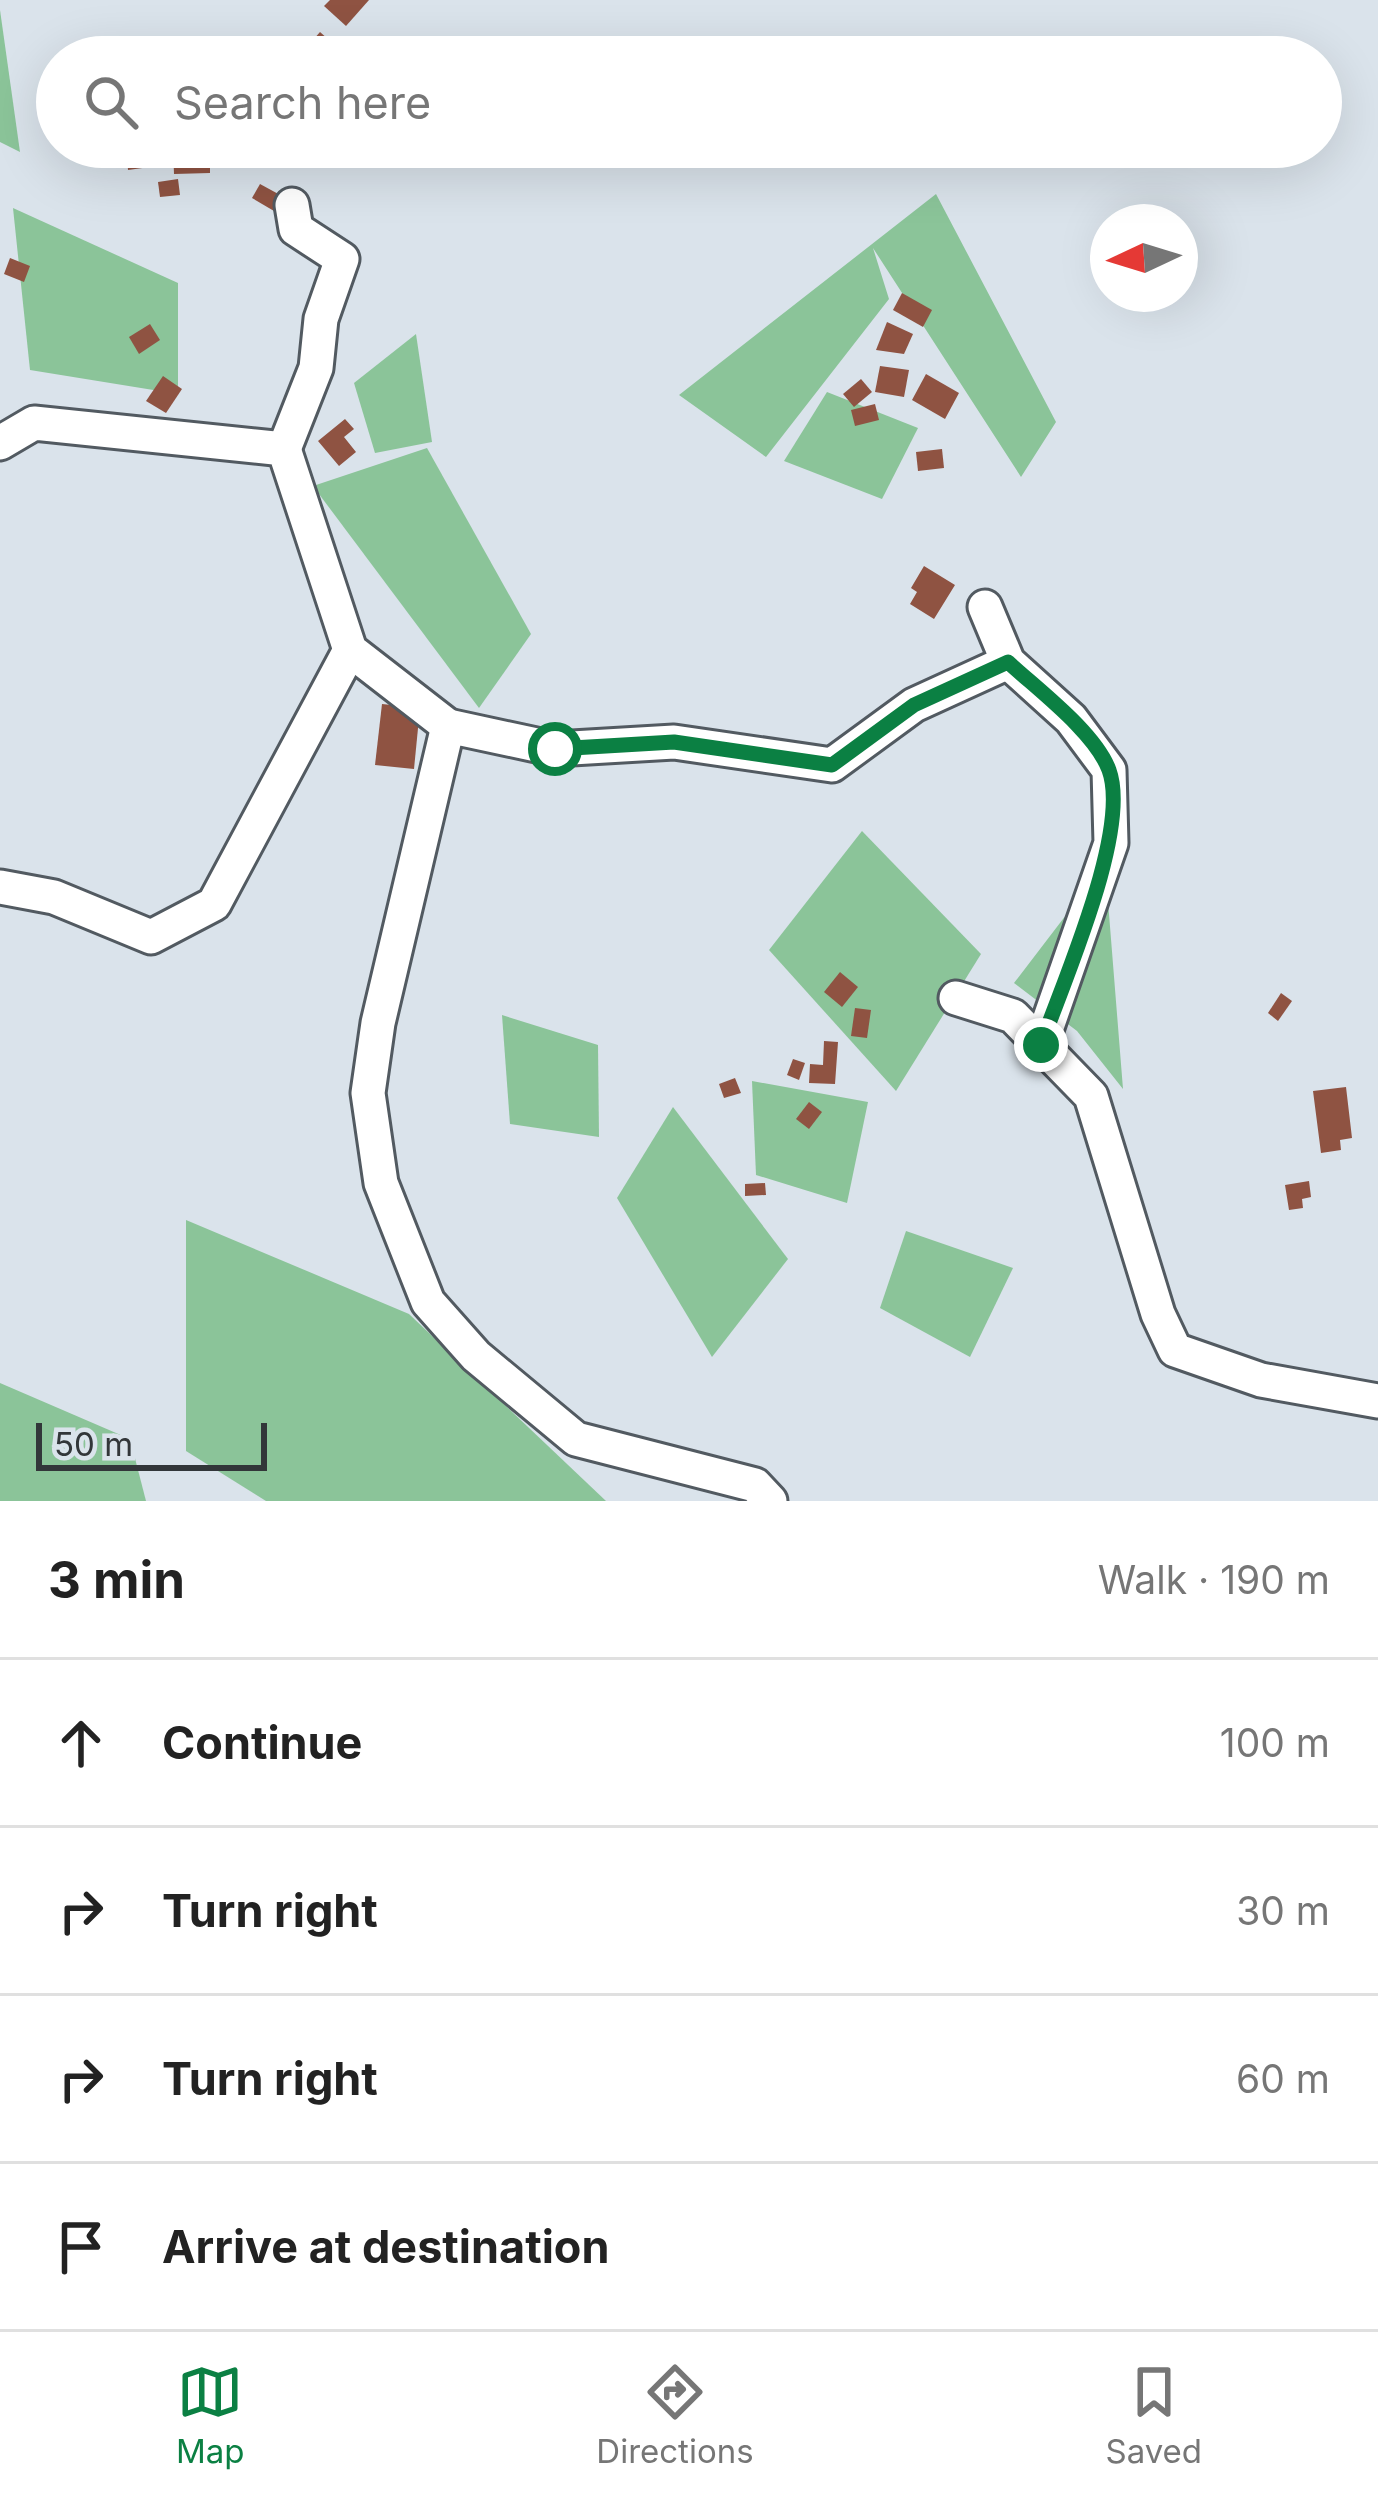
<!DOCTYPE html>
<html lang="en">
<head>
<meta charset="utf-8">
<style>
	:root { --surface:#fff; --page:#f6f6f6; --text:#222; --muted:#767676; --line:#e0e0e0; --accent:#0b8043 }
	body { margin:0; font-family:Inter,sans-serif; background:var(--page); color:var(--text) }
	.compass { position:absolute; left:1090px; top:204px; width:108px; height:108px; border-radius:50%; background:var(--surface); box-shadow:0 12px 48px #0002; rotate:266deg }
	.scale { position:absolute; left:36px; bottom:30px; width:231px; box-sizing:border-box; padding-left:12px; border:6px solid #323639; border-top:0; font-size:33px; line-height:42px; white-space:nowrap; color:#323639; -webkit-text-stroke:9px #dae3eb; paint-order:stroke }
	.stop { position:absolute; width:36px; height:36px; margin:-27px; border:9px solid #0b8043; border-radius:50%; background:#fff }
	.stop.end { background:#0b8043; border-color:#fff; box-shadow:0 3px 12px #0008 }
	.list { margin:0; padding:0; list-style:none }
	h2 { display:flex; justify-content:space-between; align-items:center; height:156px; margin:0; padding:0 48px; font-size:51px }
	h2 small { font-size:39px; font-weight:400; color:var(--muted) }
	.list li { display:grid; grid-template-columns:78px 1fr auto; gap:36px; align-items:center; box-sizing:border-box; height:168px; padding:0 48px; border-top:3px solid var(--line) }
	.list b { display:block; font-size:45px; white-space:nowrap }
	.list em { font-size:39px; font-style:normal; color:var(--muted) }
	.icon { flex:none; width:66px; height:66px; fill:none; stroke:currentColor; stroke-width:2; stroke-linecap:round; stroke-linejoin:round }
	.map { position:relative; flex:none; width:1378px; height:1501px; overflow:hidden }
	.search { position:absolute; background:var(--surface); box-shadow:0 12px 48px #0002; left:36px; right:36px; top:36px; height:132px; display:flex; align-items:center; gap:30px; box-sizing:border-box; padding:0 42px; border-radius:66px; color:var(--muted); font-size:45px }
	.sheet { height:828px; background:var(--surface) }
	nav { display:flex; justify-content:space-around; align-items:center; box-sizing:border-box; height:168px; border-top:3px solid var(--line); background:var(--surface); font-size:33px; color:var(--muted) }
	nav a { display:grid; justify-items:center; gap:6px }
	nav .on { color:var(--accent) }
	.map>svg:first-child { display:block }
	.forest { fill:#8bc499 }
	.building { fill:#8f5342 }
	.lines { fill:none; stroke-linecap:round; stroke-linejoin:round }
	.minor-casing { stroke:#525a61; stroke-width:39 }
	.minor { stroke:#fff; stroke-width:33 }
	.route { stroke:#0b8043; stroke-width:15 }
</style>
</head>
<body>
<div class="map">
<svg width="1378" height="1501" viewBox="0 0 1378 1501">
	<rect width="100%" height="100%" fill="#dae3eb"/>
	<g class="forest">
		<path d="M0,10l20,142 -20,-10z"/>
		<path d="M936,194l120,228 -35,55 -148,-229 16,51 -123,158 -87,-62z"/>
		<path d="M13,208l165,75v111l-148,-24z"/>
		<path d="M416,334l16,108 -57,11 -21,-70z"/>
		<path d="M827,392l91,36 -36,71 -98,-38z"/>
		<path d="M427,448l104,186 -52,74 -166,-222z"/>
		<path d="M862,831l119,123 -85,137 -127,-141z"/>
		<path d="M1105,864l18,225 -46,-58 -63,-48z"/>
		<path d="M502,1015l96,30 1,92 -89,-13z"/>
		<path d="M752,1081l116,21 -21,101 -91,-28z"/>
		<path d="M673,1107l115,152 -76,98 -95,-159z"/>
		<path d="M186,1220l223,94 197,187h-340l-80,-50z"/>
		<path d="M906,1231l107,37 -43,89 -90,-49z"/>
		<path d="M0,1383l130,56 16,62h-146z"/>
	</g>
	<g class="building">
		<path d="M330,0h39l-23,26 -22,-20z"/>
		<path d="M320,32l28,25h-50z"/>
		<path d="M173,147h48l1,12h-12v14l-36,1z"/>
		<path d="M163,151l1,14 -36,5 -1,-15z"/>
		<path d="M178,179l2,16 -20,2 -2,-15z"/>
		<path d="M260,184l22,12 -8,15 -22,-13z"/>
		<path d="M10,258l20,8 -6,16 -20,-8z"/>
		<path d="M902,293l30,17 -9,17 -30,-17z"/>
		<path d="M887,322l26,12 -9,20 -28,-4z"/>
		<path d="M150,324l10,16 -21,14 -10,-17z"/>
		<path d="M880,366l29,4 -5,27 -29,-5z"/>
		<path d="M926,374l33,19 -14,26 -33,-19z"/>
		<path d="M163,376l19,13 -16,24 -20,-12z"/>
		<path d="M861,379l11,13 -18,15 -11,-13z"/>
		<path d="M875,404l4,16 -24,6 -4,-16z"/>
		<path d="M345,419l9,10 -10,8 12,15 -17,14 -21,-25z"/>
		<path d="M942,449l2,19 -26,3 -2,-19z"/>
		<path d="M924,566l31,19 -21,34 -24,-15 7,-12 -6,-4z"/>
		<path d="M382,704l38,4 -6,61 -39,-4z"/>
		<path d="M840,972l18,15 -16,20 -18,-15z"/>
		<path d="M1281,993l11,8 -14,20 -10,-8z"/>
		<path d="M855,1008l16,2 -4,28 -16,-2z"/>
		<path d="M824,1041l14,1 -3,42 -26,-1 1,-19 13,1z"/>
		<path d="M793,1059l12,4 -6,17 -12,-5z"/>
		<path d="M735,1078l6,15 -17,5 -5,-14z"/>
		<path d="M1346,1087l6,51 -12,2 1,10 -20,3 -8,-62z"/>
		<path d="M809,1102l13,10 -13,17 -13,-10z"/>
		<path d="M1309,1181l2,16 -9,2 1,9 -14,2 -4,-25z"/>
		<path d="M765,1183l1,12 -21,1v-12z"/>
	</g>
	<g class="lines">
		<defs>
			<g id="minor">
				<path d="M0,443l34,-20 250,26 66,201 98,76"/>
				<path d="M284,449l32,-81 5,-49 21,-60 -46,-30 -4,-24"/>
				<path d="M985,607l23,55 63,57 38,51 2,73 -70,201"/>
				<path d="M0,887l54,10 97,40 63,-33 136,-254"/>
				<path d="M956,998l57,18 78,80 67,218 17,36 86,30 117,21"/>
				<path d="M770,1501l-15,-16 -179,-46 -100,-83 -48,-54 -47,-119 -13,-90 10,-70 70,-297 107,23 119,-7 158,23 82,-60 94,-43"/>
			</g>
		</defs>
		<use href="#minor" class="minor-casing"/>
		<use href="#minor" class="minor"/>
	</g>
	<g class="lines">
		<path class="route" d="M555,749l119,-7 158,23 82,-60 94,-43c29,27 87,70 101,108 22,60 -46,212 -68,275"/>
	</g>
</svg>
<svg class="compass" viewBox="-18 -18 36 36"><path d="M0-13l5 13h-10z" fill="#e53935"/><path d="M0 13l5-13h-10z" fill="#767676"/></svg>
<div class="scale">50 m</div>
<div class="stop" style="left:555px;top:749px"></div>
<div class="stop end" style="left:1041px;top:1045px"></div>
<div class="search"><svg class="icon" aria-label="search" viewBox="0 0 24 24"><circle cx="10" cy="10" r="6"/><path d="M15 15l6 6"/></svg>Search here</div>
</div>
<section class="sheet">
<h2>3 min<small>Walk · 190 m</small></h2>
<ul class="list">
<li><svg class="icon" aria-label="ahead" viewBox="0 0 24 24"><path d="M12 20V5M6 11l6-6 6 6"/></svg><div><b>Continue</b></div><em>100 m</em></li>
<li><svg class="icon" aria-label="right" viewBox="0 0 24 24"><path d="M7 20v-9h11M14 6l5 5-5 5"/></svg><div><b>Turn right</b></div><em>30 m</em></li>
<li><svg class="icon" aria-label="right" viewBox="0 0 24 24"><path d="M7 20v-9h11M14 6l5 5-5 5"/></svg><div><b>Turn right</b></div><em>60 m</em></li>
<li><svg class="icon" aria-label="arrive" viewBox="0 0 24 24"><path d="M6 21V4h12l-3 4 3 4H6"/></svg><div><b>Arrive at destination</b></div></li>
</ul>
</section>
<nav>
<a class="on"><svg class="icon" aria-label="map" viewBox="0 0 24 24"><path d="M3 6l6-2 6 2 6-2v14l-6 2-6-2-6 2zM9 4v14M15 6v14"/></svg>Map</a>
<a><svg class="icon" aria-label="directions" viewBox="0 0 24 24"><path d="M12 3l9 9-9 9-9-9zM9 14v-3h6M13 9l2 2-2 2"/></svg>Directions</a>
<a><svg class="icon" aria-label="saved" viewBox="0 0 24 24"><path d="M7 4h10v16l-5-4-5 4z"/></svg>Saved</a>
</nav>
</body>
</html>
